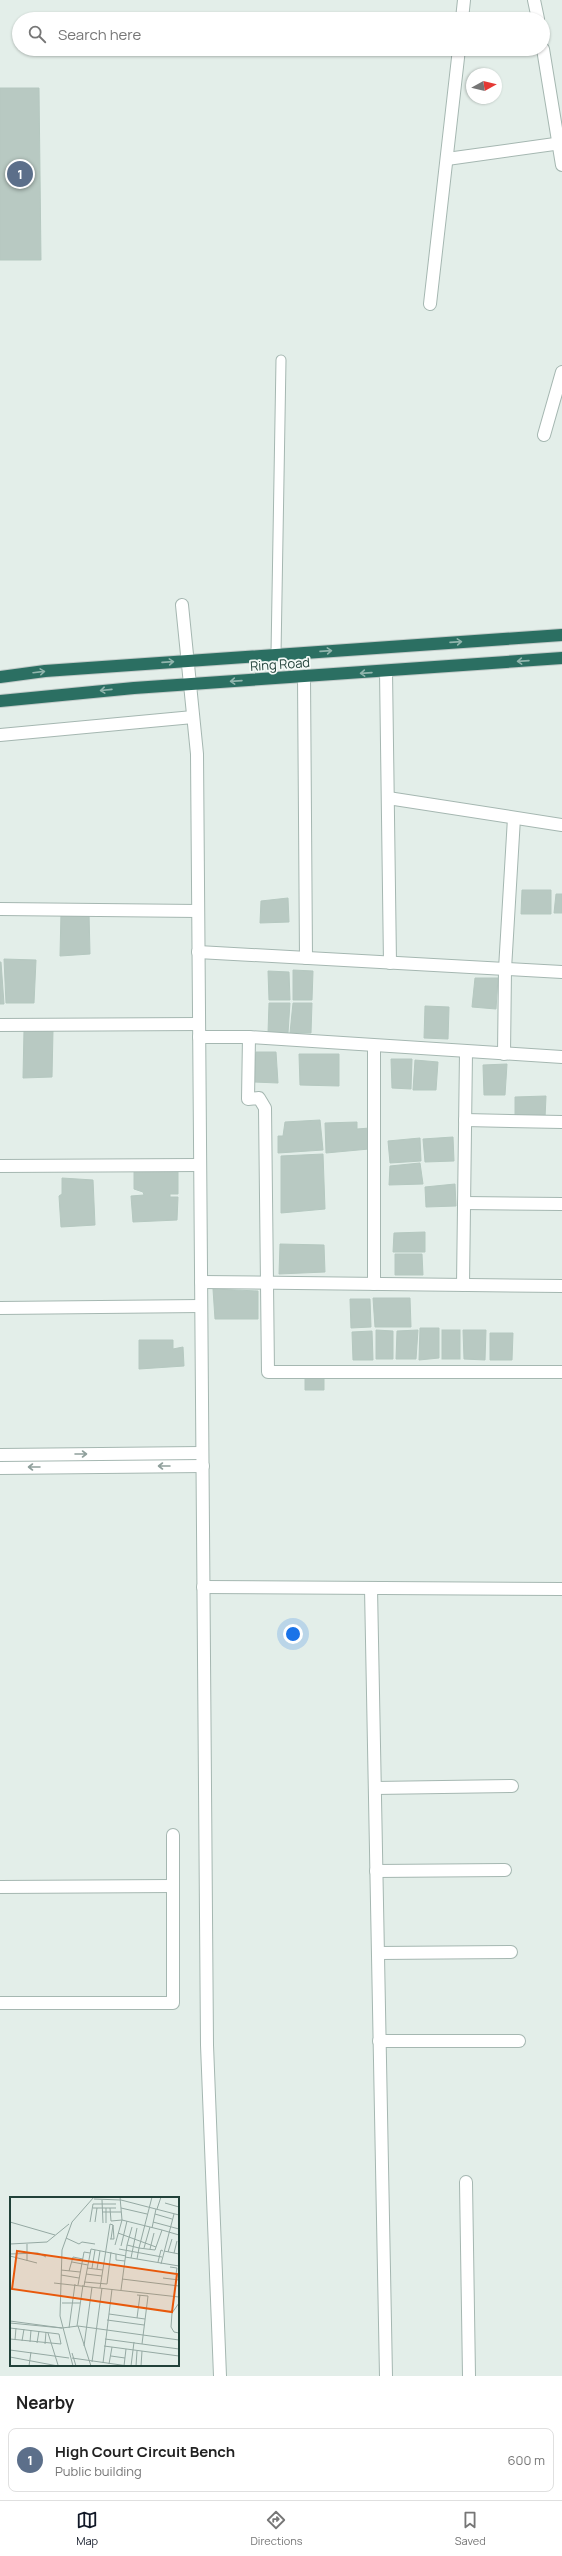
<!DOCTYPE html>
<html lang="en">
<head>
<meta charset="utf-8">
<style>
	:root { --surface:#fff; --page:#f6f6f6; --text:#222; --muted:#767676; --line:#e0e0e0; --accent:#111827 }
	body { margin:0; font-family:Manrope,sans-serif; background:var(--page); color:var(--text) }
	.compass { position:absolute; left:466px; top:68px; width:36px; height:36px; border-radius:50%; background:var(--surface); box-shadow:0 1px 3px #0004; rotate:82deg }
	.you { position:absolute; left:293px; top:1634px; width:14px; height:14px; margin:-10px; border:3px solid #fff; border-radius:50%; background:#1a73e8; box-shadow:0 0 0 6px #1a73e833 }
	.badge { display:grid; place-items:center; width:26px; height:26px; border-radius:50%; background:var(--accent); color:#fff; font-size:13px; font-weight:700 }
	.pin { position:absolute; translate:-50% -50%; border:2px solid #fff; box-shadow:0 1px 4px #0006 }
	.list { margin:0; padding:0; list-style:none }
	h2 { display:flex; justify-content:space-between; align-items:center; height:52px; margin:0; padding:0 16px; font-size:17px }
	h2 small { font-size:13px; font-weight:400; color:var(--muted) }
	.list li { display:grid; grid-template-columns:26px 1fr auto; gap:12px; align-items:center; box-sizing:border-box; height:64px; margin:0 8px 8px; padding:0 8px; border:1px solid var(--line); border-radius:8px }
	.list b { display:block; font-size:15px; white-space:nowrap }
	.list p { margin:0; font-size:13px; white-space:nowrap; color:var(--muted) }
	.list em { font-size:13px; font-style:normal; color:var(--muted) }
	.icon { flex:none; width:22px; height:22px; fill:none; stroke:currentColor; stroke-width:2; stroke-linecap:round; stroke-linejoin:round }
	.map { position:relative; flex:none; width:562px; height:2376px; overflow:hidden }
	.search { position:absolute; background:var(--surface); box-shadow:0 1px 3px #0004; left:12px; right:12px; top:12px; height:44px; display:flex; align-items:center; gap:10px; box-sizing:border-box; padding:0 14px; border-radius:22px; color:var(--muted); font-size:15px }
	.sheet { height:124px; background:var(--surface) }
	nav { display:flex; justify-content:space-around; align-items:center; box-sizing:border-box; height:56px; border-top:1px solid var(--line); background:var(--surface); font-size:11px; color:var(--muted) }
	nav a { display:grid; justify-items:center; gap:2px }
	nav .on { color:var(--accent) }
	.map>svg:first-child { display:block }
	.building { fill:#b8c9c2; stroke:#b5c8c0 }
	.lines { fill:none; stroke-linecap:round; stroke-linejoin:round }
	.lane-casing { stroke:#a5b7b1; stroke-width:11 }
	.street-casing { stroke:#a5b7b1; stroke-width:14 }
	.highway-casing { stroke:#c1cac8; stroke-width:14 }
	.lane { stroke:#fff; stroke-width:9 }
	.street { stroke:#fff; stroke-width:12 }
	.highway { stroke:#2b6f62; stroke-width:12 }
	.oneway { stroke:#90b4ac }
	.oneway2 { stroke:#90a09c }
	.labels { text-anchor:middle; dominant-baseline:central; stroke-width:3.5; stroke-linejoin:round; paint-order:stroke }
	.street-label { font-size:13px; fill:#214139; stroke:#f4faf7 }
	.inset-road { fill:none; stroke:#95a9a3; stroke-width:1 }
	.view { fill:#e8590c; fill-opacity:0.15; stroke:#e8590c; stroke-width:2 }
	.inset-edge { fill:none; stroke:#214139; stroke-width:2 }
</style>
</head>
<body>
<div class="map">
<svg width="562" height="2376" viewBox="0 0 562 2376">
	<rect width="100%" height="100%" fill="#e3eee9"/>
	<g class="building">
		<path d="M0,88h39l2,172h-41z"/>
		<path d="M522,890h29v24h-30z"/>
		<path d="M556,894h6v19h-8z"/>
		<path d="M288,898l1,24 -29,1 1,-22z"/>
		<path d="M61,912l28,1 1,41 -30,2z"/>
		<path d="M4,959l32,1 -2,43h-28z"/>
		<path d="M0,962h1l3,42h-4z"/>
		<path d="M293,970l20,1 -1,29h-19z"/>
		<path d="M268,971l21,1 1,28h-21z"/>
		<path d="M475,978h23l-2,31 -24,-2z"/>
		<path d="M269,1003h21l-2,30h-20z"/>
		<path d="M293,1003h19l-1,30h-21z"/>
		<path d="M425,1006l24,1 -1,32 -24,-1z"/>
		<path d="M24,1030h29l-1,47 -29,1z"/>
		<path d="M256,1052h20l2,31 -24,-1z"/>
		<path d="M299,1054h40v32l-39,-1z"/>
		<path d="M391,1059h21l-1,30 -19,-1z"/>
		<path d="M415,1060l23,2 -2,28h-23z"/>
		<path d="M507,1064l-2,31h-21l-1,-30z"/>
		<path d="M546,1096l-1,22h-30v-21z"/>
		<path d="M320,1120l3,30 -45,3v-17h5l2,-14z"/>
		<path d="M357,1122v7l13,-1 -1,21 -43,4 -1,-30z"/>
		<path d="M453,1137l1,24 -29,1 -2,-23z"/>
		<path d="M420,1138l1,23 -31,2 -2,-22z"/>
		<path d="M323,1154l2,55 -44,4v-57z"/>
		<path d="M420,1163l3,21 -34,1 1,-19z"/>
		<path d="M134,1170h44v24h-8v3h8l-1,23 -44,2 -2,-26 13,-1 -1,-3 -9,-3z"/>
		<path d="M62,1178l31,2 2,45 -34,2 -2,-31 3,-2z"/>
		<path d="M455,1184l1,22 -30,1 -1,-20z"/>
		<path d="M425,1232v20h-32l1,-19z"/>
		<path d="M280,1244l44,1 1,27 -46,2z"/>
		<path d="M395,1254h27l1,21h-28z"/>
		<path d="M213,1289l45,2v28h-43z"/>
		<path d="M373,1298h37l1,29h-36z"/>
		<path d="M350,1299h20l1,28 -20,1z"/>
		<path d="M420,1328h19v30l-20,2z"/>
		<path d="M376,1330l17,1v28h-17z"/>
		<path d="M418,1330l-2,29h-20l1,-28z"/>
		<rect x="442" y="1330" width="18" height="29"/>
		<path d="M463,1330h23l-1,30 -21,-1z"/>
		<path d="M372,1331l1,29h-20l-1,-28z"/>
		<path d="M490,1333h23l-1,27h-22z"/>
		<path d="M139,1340h34v9l10,-2 1,19 -45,3z"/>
		<path d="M324,1376v14h-19v-13z"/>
	</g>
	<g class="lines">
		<defs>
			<path id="lane" d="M276,654l5,-294"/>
			<g id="street">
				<path d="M534,0l4,19"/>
				<path d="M462,19l2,-19"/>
				<path d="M543,49l19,116"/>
				<path d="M447,159l115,-16"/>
				<path d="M430,304l29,-255"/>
				<path d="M544,435l18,-63"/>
				<path d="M182,605l15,149 10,1291 13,331"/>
				<path d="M386,671l4,292"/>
				<path d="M304,677l2,281"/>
				<path d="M0,735l193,-18"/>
				<path d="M388,798l174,27"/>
				<path d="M0,909l198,2"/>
				<path d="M198,952l364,20"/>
				<path d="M0,1025l199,-1"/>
				<path d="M199,1037h50l313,20"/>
				<path d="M249,1037l-1,62 11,-1 6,10 3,264h294"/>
				<path d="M374,1046v238"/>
				<path d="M504,1054l1,-85 9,-151"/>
				<path d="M465,1120l97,2"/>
				<path d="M0,1166l200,-1"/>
				<path d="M464,1203l98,1"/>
				<path d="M201,1282l361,4"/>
				<path d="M463,1285l3,-233"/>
				<path d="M0,1308l201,-2"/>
				<path d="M0,1455l202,-2"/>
				<path d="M0,1468l203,-2"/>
				<path d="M203,1587l359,2"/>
				<path d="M371,1588l15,788"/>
				<path d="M375,1788l137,-2"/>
				<path d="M376,1871l129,-1"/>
				<path d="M0,1887l173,-1"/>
				<path d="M378,1953l133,-1"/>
				<path d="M0,2003h173v-168"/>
				<path d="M379,2041h140"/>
				<path d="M466,2182l3,194"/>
			</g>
			<g id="highway">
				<path d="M0,677l45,-6 517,-36"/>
				<path d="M0,701l134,-13 428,-30"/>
			</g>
		</defs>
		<use href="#lane" class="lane-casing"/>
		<use href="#street" class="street-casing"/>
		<use href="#highway" class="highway-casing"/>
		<use href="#lane" class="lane"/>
		<use href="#street" class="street"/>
		<use href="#highway" class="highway"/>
	</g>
	<defs><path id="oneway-shaft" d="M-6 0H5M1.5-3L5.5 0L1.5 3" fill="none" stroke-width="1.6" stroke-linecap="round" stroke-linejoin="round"/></defs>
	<g class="oneway">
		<use href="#oneway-shaft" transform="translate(456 642) rotate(-4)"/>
		<use href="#oneway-shaft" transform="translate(326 651) rotate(-4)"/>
		<use href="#oneway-shaft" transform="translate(523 661) rotate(176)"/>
		<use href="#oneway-shaft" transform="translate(168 662) rotate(-4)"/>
		<use href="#oneway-shaft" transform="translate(39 672) rotate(-7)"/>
		<use href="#oneway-shaft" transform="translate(366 673) rotate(176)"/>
		<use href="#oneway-shaft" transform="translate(236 681) rotate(176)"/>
		<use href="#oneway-shaft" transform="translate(106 690) rotate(174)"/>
	</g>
	<g class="oneway2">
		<use href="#oneway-shaft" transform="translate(81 1454)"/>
		<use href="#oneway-shaft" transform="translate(164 1466) rotate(180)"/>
		<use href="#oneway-shaft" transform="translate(34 1467) rotate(180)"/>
	</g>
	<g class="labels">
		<g class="street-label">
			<text transform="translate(280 664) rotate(-4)">Ring Road</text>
		</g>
	</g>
	<g transform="translate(10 2197)">
		<rect width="169" height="169" fill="#e3eee9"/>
		<path class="inset-road" d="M84,2l27,1 58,15M92,3l1,23M155,6l14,4M83,11h23M100,11l1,13M111,11l26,6M147,12l4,-12M93,15h18M145,17l17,5M101,24l11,-1 40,10M0,25l45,13M80,25l3,-18h23M85,25l2,-14M143,25l26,7M96,26v-15M142,31l4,-19M108,36l38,14 6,-17 17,5M56,41l13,6 3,-2 13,2M100,42h4l-1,-14M0,47l37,-2 22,-18M105,48l7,-25 -2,-23M117,48l5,-18M111,49l6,-25M134,51l6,-21M109,52l43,8M140,52l4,-16M154,54l15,3M158,55l4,-13M164,56l3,-12M0,57l28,-1 8,4M106,57v6l9,1M0,59l27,7M115,60l54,9M121,61l6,-30M127,62l2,-11 16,2 1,-3M17,64v-17M62,65l16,3M148,65l3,-12 2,1M151,67l13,-50M160,70l7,1 -1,6M77,71l16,2M82,71l3,-18M87,72l3,-18M51,73l19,2M59,74l4,-14 10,2M76,77l16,2M51,78l18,3M153,81l16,2M112,82l57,7M74,85l23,2 4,-32M44,86l125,14M68,88l6,-33 6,1M74,89l7,-37 35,7M90,91l10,-64 3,1 -2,14M111,93l6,-45 12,3 13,-51M127,98l11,1 -6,48M52,106h18M169,106l-7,10 -1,14 3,5 5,1M99,117l36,5M127,121l3,-23M97,123l37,5M0,124l52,7 -52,-5M67,129l6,-41M68,129l13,40M0,131l49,6 2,10 -51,-5M52,131l16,-2 101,14M59,131l6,-44M38,136l10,32M95,142l74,10M5,143l1,-12M12,144l2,-12M20,145l1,-12M27,146l2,-12M35,147l1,-12M74,149l8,-59M94,149l75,10M0,153l59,8M62,156l4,13M101,159l14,2M0,160l48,9M62,161l56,8M82,165l10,-74M93,166l9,-74M99,167l3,-17M19,169l2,-14M63,169l-13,-50 2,-66 10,-28 22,-25M114,169l2,-17M121,169l3,-24M126,169l1,-15M131,169l1,-15"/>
		<path class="view" d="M7,54l160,23 -5,38 -160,-23z"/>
		<rect width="169" height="169" class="inset-edge"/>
	</g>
</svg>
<svg class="compass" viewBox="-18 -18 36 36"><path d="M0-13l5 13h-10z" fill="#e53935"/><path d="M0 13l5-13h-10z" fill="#767676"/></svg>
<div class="you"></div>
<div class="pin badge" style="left:20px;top:174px;background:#5c6f8a">1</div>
<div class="search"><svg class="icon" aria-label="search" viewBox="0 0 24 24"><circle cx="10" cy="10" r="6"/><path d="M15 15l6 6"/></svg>Search here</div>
</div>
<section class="sheet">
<h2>Nearby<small></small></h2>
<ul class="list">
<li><span class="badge" style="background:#5c6f8a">1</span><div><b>High Court Circuit Bench</b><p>Public building</p></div><em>600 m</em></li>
</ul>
</section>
<nav>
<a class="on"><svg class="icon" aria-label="map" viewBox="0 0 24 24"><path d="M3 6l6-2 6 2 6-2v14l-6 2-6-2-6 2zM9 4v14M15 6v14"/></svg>Map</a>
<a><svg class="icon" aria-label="directions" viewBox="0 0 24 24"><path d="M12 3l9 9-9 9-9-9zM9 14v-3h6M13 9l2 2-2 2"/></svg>Directions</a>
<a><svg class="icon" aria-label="saved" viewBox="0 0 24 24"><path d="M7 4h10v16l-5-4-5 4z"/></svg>Saved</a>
</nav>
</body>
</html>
